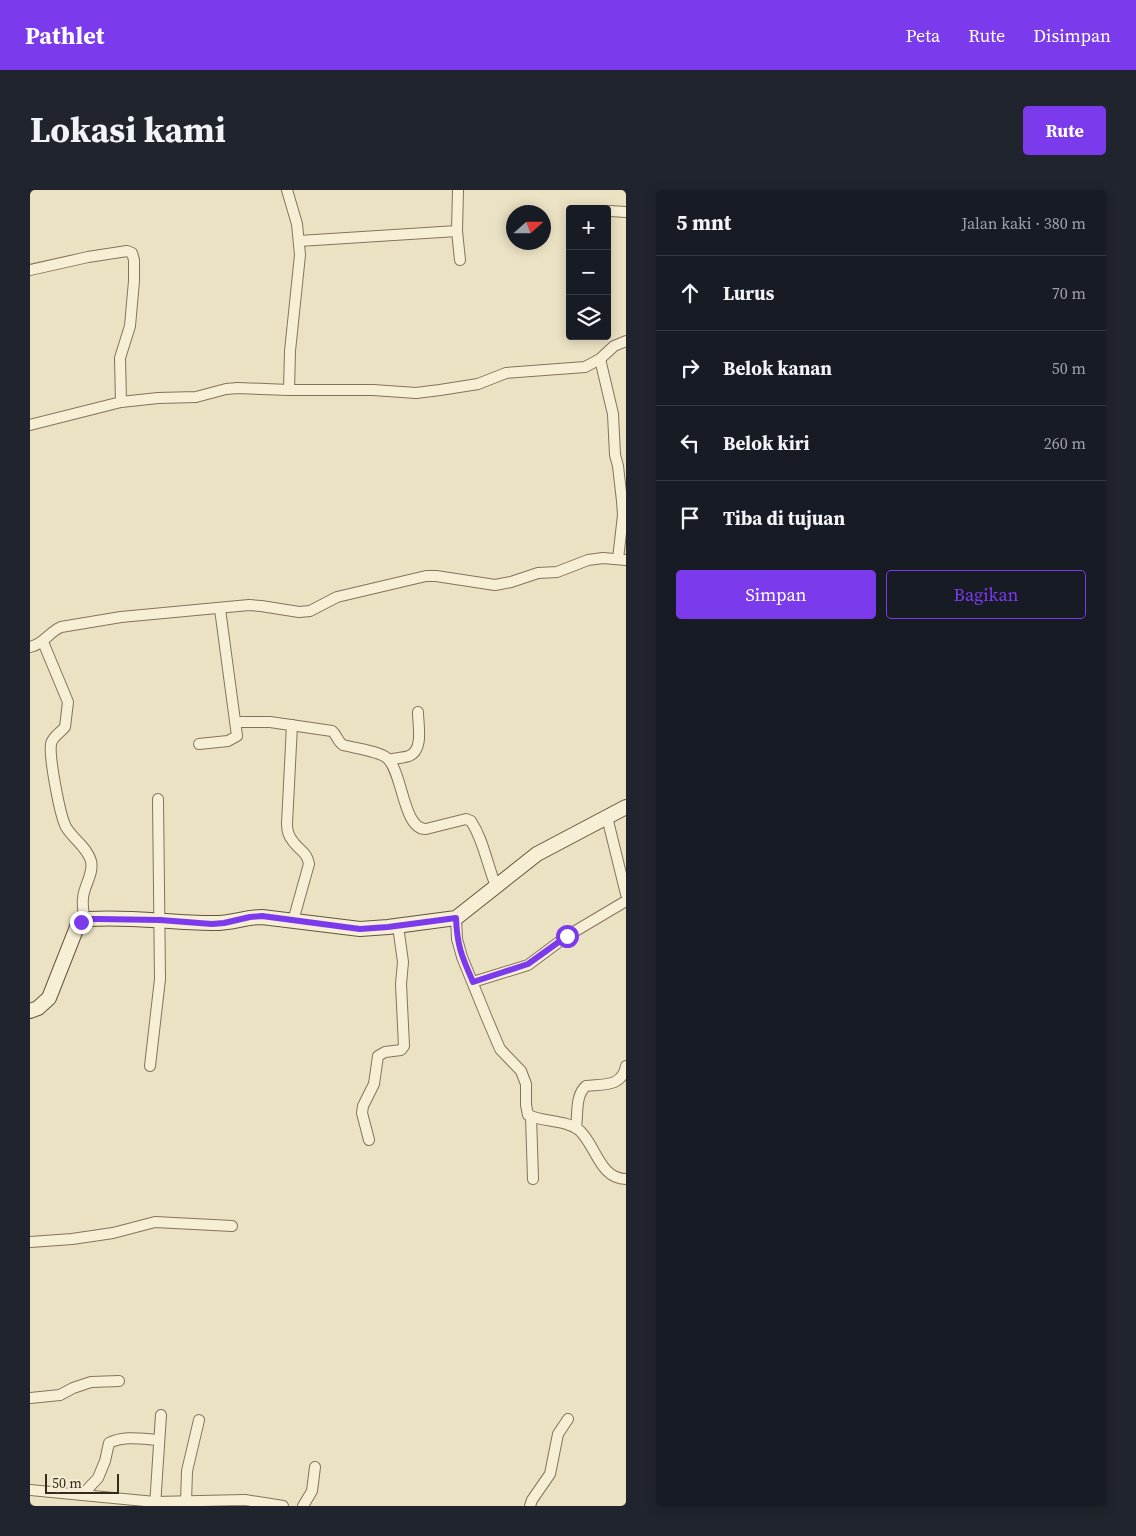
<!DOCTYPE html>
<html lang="id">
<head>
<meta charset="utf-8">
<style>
	:root { --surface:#171b24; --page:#20242c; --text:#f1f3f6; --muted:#9ea1a6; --line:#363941; --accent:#7c3aed }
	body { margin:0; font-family:"Source Serif 4",serif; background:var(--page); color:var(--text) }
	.controls { position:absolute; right:15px; top:15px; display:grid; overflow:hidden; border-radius:5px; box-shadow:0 2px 12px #0003 }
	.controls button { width:45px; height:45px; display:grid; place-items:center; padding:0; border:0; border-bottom:1px solid var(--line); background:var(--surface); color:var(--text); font:25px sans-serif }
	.compass { position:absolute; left:476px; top:15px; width:45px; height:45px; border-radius:50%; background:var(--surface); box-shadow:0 2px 12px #0003; rotate:69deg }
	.scale { position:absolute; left:15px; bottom:12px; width:74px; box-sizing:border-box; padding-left:5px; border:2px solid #352a1e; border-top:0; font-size:14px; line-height:18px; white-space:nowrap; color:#352a1e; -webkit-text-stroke:4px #f3ebd2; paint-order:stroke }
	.stop { position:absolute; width:15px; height:15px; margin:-11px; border:4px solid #7c3aed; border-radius:50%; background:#fff }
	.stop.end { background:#7c3aed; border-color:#fff; box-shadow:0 1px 5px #0008 }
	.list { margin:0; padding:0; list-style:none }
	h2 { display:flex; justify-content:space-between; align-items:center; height:65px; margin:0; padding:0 20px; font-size:21px }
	h2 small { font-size:16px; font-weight:400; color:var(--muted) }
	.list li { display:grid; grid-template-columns:32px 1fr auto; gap:15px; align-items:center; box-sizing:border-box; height:75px; padding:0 20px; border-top:1px solid var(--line) }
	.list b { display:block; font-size:19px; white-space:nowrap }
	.list em { font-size:16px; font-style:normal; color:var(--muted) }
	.actions { display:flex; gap:10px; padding:15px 20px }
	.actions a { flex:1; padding:11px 0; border:1px solid var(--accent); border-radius:5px; text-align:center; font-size:18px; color:var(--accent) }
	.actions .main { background:var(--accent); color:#fff }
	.icon { flex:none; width:28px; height:28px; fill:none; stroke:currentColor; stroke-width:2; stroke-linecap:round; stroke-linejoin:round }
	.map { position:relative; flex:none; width:596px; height:1316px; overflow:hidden; border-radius:5px }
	header { display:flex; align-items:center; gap:30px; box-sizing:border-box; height:70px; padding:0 25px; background:var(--accent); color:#fff }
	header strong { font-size:24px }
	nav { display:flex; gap:28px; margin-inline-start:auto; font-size:18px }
	.intro { display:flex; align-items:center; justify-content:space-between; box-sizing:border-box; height:120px; padding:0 30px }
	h1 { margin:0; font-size:35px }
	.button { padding:12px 22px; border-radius:5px; background:var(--accent); color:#fff; font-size:18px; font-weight:700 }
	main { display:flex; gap:30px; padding:0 30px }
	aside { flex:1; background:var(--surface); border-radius:5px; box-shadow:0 2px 12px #0003 }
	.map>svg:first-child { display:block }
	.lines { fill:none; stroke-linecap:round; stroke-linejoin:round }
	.street-casing { stroke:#84735b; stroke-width:12 }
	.secondary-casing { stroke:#65543e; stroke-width:16 }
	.street { stroke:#f6eed5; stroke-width:10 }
	.secondary { stroke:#f6eed5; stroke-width:14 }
	.route { stroke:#7c3aed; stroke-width:6 }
</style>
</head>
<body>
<header>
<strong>Pathlet</strong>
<nav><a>Peta</a><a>Rute</a><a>Disimpan</a></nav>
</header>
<div class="intro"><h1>Lokasi kami</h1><a class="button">Rute</a></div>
<main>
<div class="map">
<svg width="596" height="1316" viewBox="0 0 596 1316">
	<rect width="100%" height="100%" fill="#ebe1c3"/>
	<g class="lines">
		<defs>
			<g id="street">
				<path d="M257,0l10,34 3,31 -10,96 -1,39"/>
				<path d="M428,0l-1,41 3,29"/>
				<path d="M580,21l16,1"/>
				<path d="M269,51l158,-10"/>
				<path d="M0,80l58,-13 39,-6 5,2 2,7v21l-4,45 -10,32 1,44"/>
				<path d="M570,169l13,55 2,41 3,11 4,35 1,14 -5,44"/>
				<path d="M0,235l91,-23 37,-4 38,-1 30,-8 12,-1 51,2h84l43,3 24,-3 38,-6 28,-11 79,-6 15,-8 14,-13 12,-5"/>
				<path d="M13,452l25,60 -3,25c-4,5 -13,10 -14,17 -2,14 9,72 15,83 7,12 21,20 25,34 3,13 -7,24 -8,37 -1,7 1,15 1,23"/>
				<path d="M0,457c14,-3 19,-15 31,-20l60,-10 128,-12 12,1 38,6 11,-1 27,-14 89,-21h10l59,9 16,-3 27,-9 19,-1 31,-12 15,-2 23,2"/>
				<path d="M206,532h34l62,9c5,4 5,10 11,14 11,3 36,6 44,13 16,14 16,72 39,71l40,-10 5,2c13,20 16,44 25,65"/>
				<path d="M262,535l-5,99c0,6 1,11 5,16 6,10 15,11 17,24l-16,57"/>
				<path d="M169,554l29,-3 9,-5 -17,-127"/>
				<path d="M359,570c6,-2 14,-2 20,-4 15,-6 9,-31 9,-44"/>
				<path d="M577,627l19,77"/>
				<path d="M426,728l1,21 5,18 24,59 14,33 21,22 5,13v21l2,10c14,7 41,5 52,16 16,15 20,48 46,48"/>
				<path d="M443,792l55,-17 39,-29 59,-35"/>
				<path d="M120,876l10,-87 -2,-180"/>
				<path d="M501,926l2,63"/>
				<path d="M546,938c2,-13 -1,-33 10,-42 18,-2 36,1 40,-20"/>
				<path d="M339,950l-7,-27 1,-7 11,-22 4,-28 7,-4 16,-2 3,-4 -3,-62 2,-22 -5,-36"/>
				<path d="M0,1052l42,-3 41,-6 42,-11 77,4"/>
				<path d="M0,1208l30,-3 13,-7 18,-6 28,-1"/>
				<path d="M0,1300l125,12 90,-2 38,6"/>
				<path d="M52,1305l16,-17 7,-17 4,-18c15,-8 34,-4 50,-3"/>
				<path d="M156,1312l1,-31 12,-51"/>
				<path d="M125,1316l6,-91"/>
				<path d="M273,1316l9,-15 3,-24"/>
				<path d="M500,1316l2,-6 18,-26 8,-40 10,-15"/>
			</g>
			<path id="secondary" d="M0,821l8,-3 11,-10 28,-71 4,-5 8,-3c41,-3 82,4 123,4 17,1 33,-6 50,-6l98,12 28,-2 68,-9 81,-64 89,-47"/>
		</defs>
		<use href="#street" class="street-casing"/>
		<use href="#secondary" class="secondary-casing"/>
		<use href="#street" class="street"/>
		<use href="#secondary" class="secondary"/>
	</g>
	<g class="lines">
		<path class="route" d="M51,732l8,-3h9l62,1 52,4 12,-1 26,-6 12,-1 98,13 28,-2 68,-9c1,28 6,39 17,64l55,-18 39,-28"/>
	</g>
</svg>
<div class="controls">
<button>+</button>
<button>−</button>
<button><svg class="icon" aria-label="layers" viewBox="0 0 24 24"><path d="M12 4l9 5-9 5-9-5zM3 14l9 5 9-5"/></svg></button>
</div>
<svg class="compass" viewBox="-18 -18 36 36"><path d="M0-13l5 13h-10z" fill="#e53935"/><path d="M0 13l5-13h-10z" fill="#9ea1a6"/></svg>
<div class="scale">50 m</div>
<div class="stop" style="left:537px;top:746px"></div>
<div class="stop end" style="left:51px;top:732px"></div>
</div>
<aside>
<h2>5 mnt<small>Jalan kaki · 380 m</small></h2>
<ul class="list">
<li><svg class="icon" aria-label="ahead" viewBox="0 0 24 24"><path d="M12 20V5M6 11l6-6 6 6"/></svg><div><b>Lurus</b></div><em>70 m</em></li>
<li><svg class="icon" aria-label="right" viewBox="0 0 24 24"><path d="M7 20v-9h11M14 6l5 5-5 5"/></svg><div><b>Belok kanan</b></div><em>50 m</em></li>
<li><svg class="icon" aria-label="left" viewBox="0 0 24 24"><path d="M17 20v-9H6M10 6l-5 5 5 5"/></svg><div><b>Belok kiri</b></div><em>260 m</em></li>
<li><svg class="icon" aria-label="arrive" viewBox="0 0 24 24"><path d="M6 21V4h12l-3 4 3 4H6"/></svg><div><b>Tiba di tujuan</b></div></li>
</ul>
<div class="actions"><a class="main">Simpan</a><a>Bagikan</a></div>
</aside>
</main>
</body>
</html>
